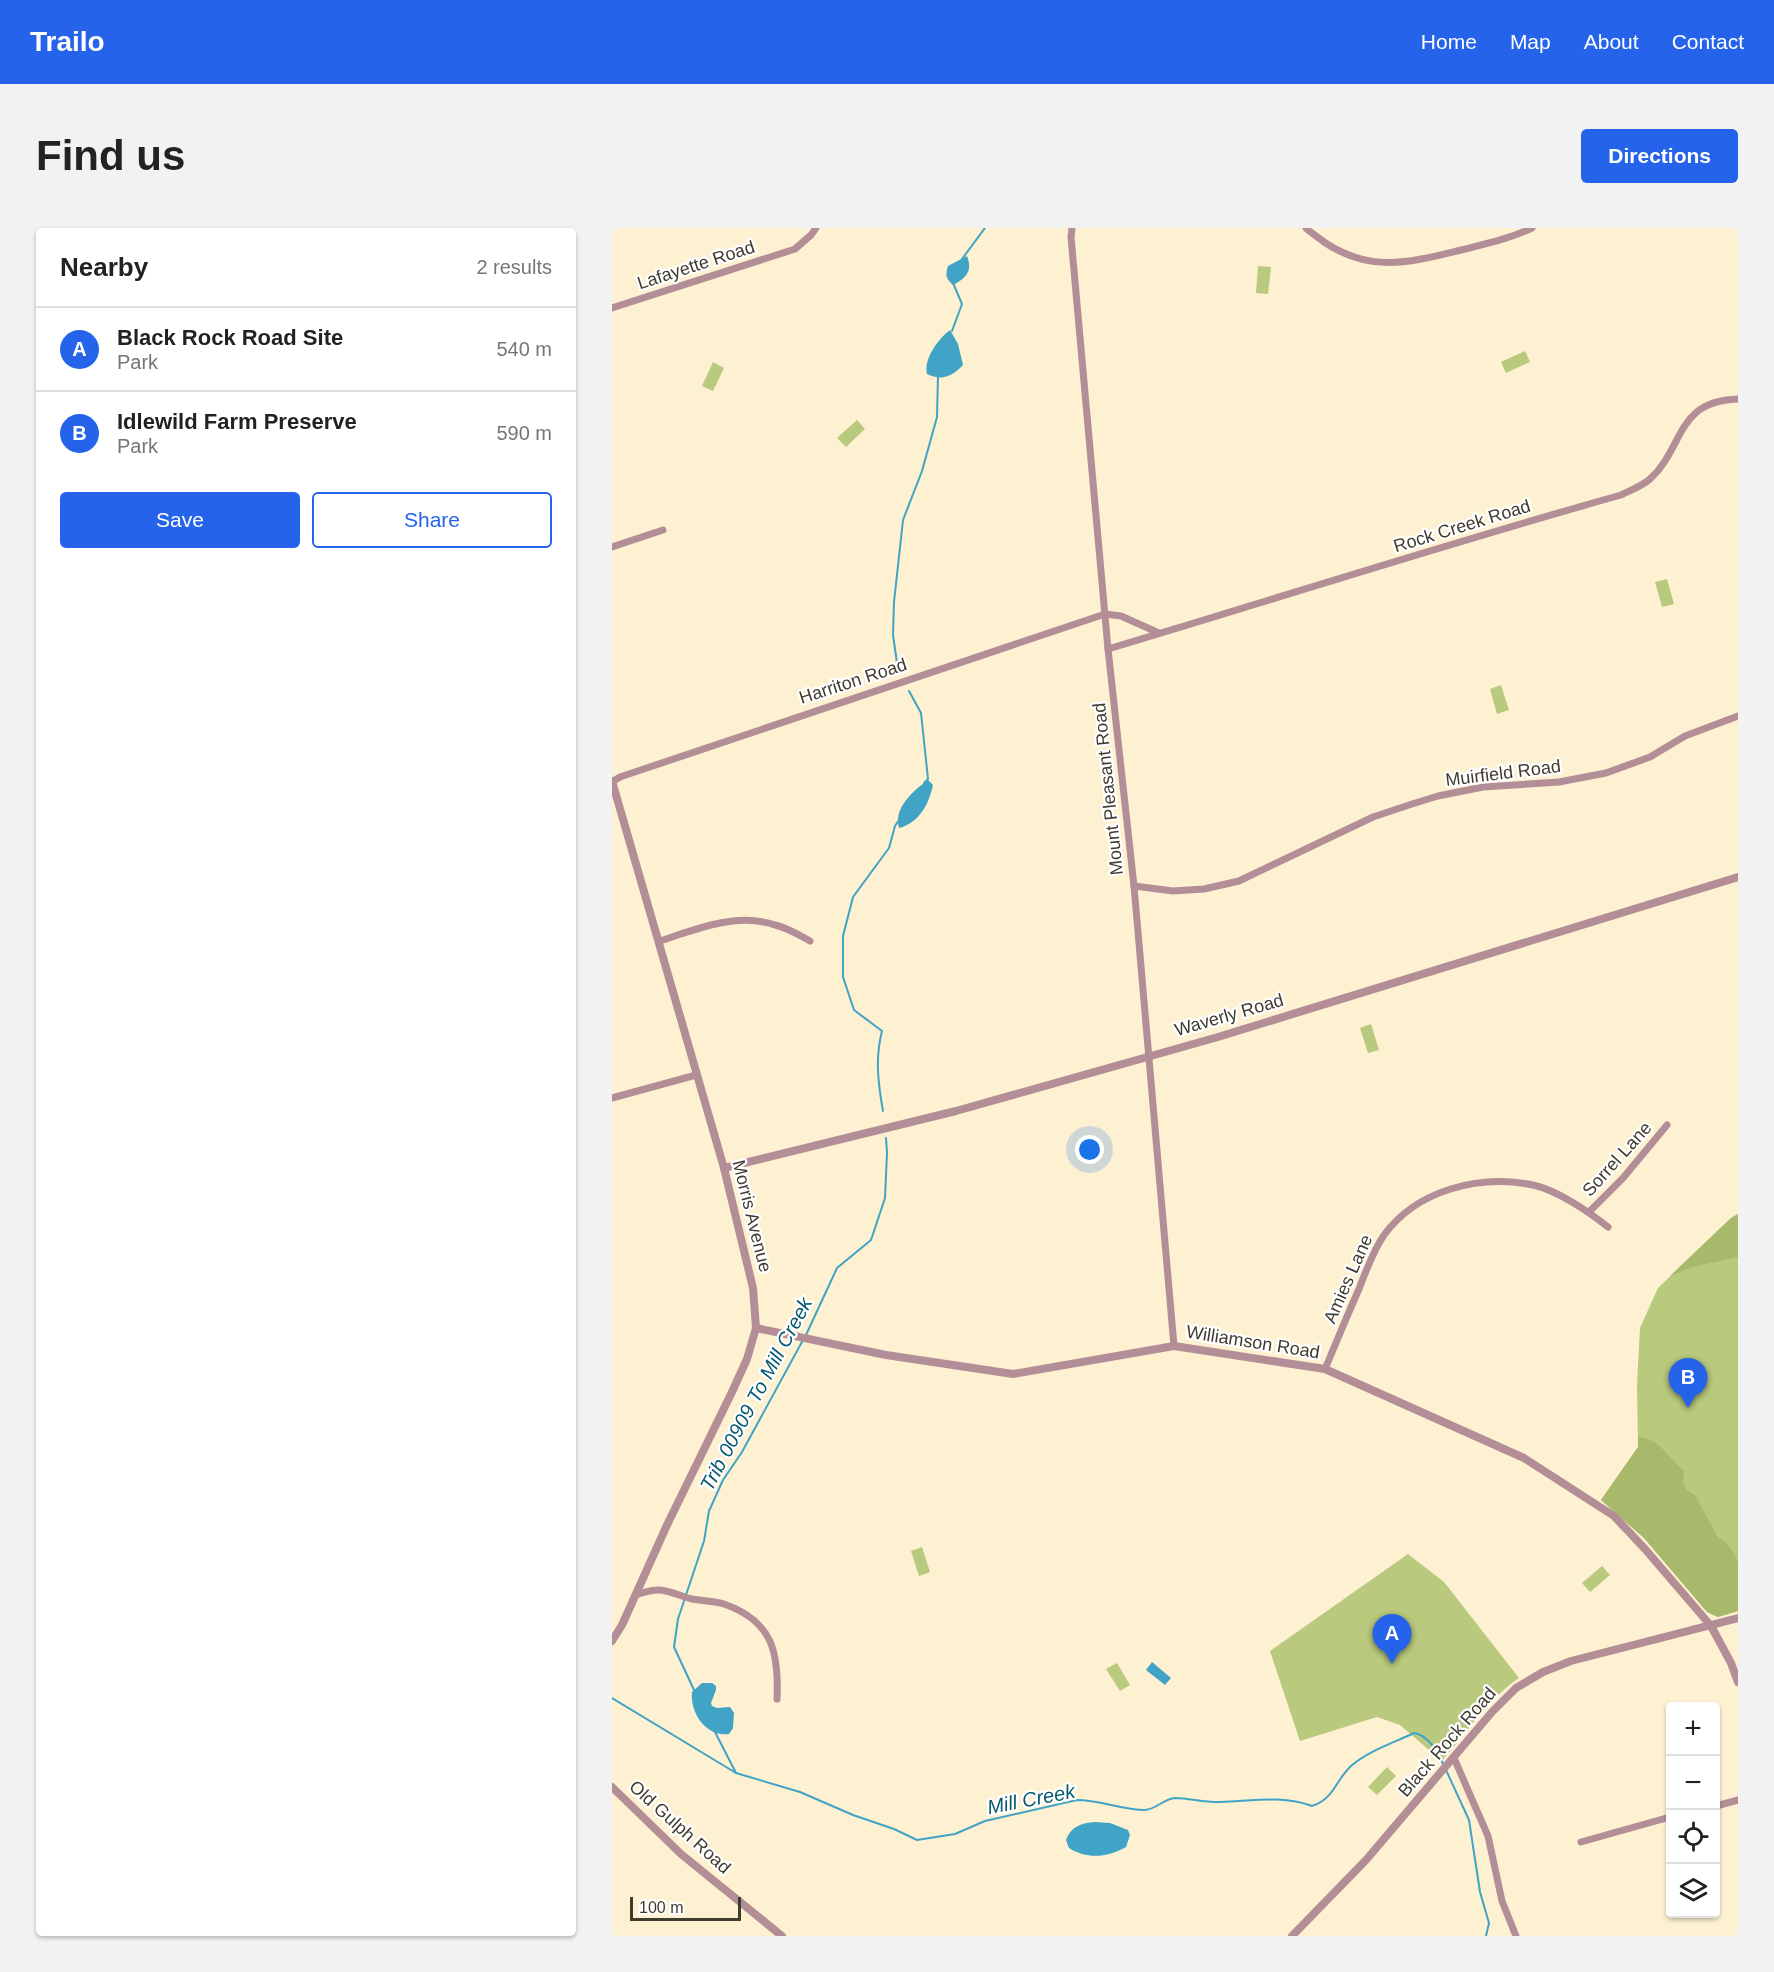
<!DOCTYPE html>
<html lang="en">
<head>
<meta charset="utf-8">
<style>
	:root { --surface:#fff; --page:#f2f2f2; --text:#222; --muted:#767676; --line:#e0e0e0; --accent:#2563eb }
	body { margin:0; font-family:Helvetica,sans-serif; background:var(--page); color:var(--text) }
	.controls { position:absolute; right:18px; bottom:18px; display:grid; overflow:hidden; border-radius:6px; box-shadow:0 2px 4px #0004 }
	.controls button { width:54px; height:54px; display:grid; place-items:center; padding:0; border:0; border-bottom:2px solid var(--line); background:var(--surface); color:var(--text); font:30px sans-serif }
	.scale { position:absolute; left:18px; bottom:15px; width:111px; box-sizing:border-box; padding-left:6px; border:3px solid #403b2f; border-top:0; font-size:16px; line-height:21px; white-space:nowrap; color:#403b2f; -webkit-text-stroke:4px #fff; paint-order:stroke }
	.you { position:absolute; left:478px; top:922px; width:21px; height:21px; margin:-15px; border:4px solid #fff; border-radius:50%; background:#1a73e8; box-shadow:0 0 0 9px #1a73e833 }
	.badge { display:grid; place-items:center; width:39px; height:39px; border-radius:50%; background:var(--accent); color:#fff; font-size:20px; font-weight:700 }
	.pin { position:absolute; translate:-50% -50px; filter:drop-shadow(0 2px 3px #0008) }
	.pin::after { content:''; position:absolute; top:32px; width:21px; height:18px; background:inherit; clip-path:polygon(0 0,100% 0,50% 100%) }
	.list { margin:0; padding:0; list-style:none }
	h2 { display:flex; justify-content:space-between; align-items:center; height:78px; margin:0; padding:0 24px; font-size:26px }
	h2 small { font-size:20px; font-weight:400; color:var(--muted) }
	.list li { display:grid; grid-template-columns:39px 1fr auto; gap:18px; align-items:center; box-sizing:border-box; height:84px; padding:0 24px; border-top:2px solid var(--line) }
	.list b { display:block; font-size:22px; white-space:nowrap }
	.list p { margin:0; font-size:20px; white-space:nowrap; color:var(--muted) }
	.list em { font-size:20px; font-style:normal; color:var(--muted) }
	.actions { display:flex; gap:12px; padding:18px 24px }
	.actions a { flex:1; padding:14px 0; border:2px solid var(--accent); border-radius:6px; text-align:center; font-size:21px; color:var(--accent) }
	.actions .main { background:var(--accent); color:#fff }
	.icon { flex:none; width:33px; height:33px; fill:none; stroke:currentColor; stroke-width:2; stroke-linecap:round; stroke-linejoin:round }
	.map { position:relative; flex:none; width:1126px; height:1708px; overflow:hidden; border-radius:6px }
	header { display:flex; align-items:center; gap:36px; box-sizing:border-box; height:84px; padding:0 30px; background:var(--accent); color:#fff }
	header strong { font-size:28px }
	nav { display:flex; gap:33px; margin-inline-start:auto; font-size:21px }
	.intro { display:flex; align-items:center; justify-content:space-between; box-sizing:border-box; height:144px; padding:0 36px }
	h1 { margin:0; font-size:42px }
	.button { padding:15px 27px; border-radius:6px; background:var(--accent); color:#fff; font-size:21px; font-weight:700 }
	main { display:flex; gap:36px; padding:0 36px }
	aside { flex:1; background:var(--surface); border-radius:6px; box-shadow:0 2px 4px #0004 }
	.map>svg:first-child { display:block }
	.green { fill:#b9c97d }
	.forest { fill:#a8b96c }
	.water { fill:#41a3c5 }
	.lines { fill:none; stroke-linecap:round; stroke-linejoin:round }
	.stream { stroke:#41a3c5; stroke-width:2 }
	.minor { stroke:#b38e97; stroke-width:7 }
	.tertiary { stroke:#b38e97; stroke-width:8 }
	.labels { text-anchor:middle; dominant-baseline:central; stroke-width:4.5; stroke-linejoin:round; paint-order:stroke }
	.street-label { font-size:18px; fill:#403b2f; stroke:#fff }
	.water-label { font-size:20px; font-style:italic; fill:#075a72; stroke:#fff }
</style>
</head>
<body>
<header>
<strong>Trailo</strong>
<nav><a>Home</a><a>Map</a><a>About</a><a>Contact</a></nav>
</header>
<div class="intro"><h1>Find us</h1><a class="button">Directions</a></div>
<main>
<aside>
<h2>Nearby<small>2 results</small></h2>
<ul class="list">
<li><span class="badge">A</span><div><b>Black Rock Road Site</b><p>Park</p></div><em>540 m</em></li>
<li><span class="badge">B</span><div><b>Idlewild Farm Preserve</b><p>Park</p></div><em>590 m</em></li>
</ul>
<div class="actions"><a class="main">Save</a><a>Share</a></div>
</aside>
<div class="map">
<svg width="1126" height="1708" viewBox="0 0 1126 1708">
	<rect width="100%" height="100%" fill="#fdf1d2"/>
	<g class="green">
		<path d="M646,38l13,1 -3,27 -12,-1z"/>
		<path d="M913,123l5,11 -24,11 -5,-11z"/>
		<path d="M101,134l11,6 -11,23 -11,-5z"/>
		<path d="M245,192l8,9 -19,18 -9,-9z"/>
		<path d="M1055,351l7,25 -12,3 -7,-25z"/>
		<path d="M889,457l8,25 -12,4 -7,-25z"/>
		<path d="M759,796l8,26 -11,3 -8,-25z"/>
		<path d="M1126,986v397l-20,6 -11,-5 -63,-74 -43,-38 37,-53 -1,-62 3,-57 18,-40 73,-70z"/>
		<path d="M310,1319l8,25 -11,4 -8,-25z"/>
		<path d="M796,1326l36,28 75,96c-29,19 -54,56 -77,83l-42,-36 -23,-8 -77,24 -30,-90z"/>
		<path d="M990,1338l8,9 -20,17 -8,-9z"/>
		<path d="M505,1435l13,22 -10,6 -14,-22z"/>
		<path d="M775,1539l9,9 -19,19 -9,-8z"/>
	</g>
	<g class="forest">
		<path d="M1126,986v43l-46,10 -22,9 61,-58z"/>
		<path d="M1026,1209c22,1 30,21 46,34l-1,11 4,8 8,5 22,41 10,8 8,11 3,8v48l-20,6 -11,-5 -63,-74 -43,-38 37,-53z"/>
	</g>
	<g class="water">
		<path d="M355,28c6,15 -1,22 -14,29 -7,-6 -8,-10 -5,-19z"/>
		<path d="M338,102l8,14 5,21c-11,12 -22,16 -36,9 -4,-15 12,-36 23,-44z"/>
		<path d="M316,552l5,5c-4,19 -14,38 -34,43 -6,-20 14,-37 29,-48z"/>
		<path d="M540,1434l19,16 -6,7 -19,-15z"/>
		<path d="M90,1455h10l4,3v4l-5,13 1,3 5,2 13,-1 4,6 -1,15 -4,6c-24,3 -39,-22 -37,-42z"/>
		<path d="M483,1594l15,1 18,7 2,5 -4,12c-18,10 -38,13 -57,1l-3,-8c5,-14 16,-17 29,-18z"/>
	</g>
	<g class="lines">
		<g class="stream">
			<path d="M350,31l23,-31"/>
			<path d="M340,103l10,-27 -9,-21"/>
			<path d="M286,442l-5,-35 1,-33 9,-82 19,-49 15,-54 1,-41"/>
			<path d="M297,463l12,22 7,66 -4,4"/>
			<path d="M271,883c-5,-28 -8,-53 -1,-80l-28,-21 -11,-33v-41l10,-39 36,-49 6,-22 4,-6"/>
			<path d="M194,1107l31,-67 34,-28 14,-42 2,-45 -1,-15"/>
			<path d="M82,1462l-20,-43 4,-28 26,-78 5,-30 14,-31 19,-28 61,-112"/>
			<path d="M0,1470l124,75 64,19 53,23 41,14 23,11 38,-6 30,-13 92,-21c23,0 45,10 68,10 12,-1 18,-11 30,-12 15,0 30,5 46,4 31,-1 61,-7 91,4 22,-7 23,-25 39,-40 17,-15 42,-23 63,-33 14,2 24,19 29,31"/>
			<path d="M102,1502l22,43"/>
			<path d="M834,1542l23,50 11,72 9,31 -3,13"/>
		</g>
		<g class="minor">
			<path d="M460,0l-1,9 37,412 26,237 40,460"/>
			<path d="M694,0c5,5 12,9 18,14 47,32 87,20 137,8 24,-6 48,-11 71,-22"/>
			<path d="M0,80l183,-59 16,-14 5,-7"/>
			<path d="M0,319l51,-17"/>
			<path d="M496,421c171,-51 341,-106 513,-154 10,-5 21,-9 29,-16 35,-32 25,-78 88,-80"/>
			<path d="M0,554l8,-5 485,-163 16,2 38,17"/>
			<path d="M522,658l39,5 31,-2 35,-8 134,-64 39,-13 26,-8 45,-9 76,-5 47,-9 44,-16 35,-21 53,-20"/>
			<path d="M48,713c36,-12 77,-29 115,-16 13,3 24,10 35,16"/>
			<path d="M0,870l84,-23"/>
			<path d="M977,984l34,-34 44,-53"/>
			<path d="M713,1141c11,-26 22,-53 34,-80 7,-18 14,-38 25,-54 33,-45 95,-61 149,-50 24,5 56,27 75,42"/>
			<path d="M23,1367c7,-2 15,-5 22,-5 11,-1 24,7 35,9 10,2 22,2 32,5 49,17 55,49 53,95"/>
			<path d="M842,1530l34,78 14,65 14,35"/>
			<path d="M1104,1578l22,-6"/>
			<path d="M969,1614l89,-25"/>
		</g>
		<g class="tertiary">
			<path d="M0,553l112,387 29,120 3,40 -9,31 -15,33 -65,133 -45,100 -10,16"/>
			<path d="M112,940l232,-57 262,-74 520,-160"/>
			<path d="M144,1100l130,27 127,19 161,-28 151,23 199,89 90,58 31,33 66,77 20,37 7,19"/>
			<path d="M0,1559l69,67 101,82"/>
			<path d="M680,1708l74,-76 126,-148 24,-24 27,-16 28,-11 167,-43"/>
		</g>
	</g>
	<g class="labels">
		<g class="street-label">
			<text transform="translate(84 37) rotate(-18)">Lafayette Road</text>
			<text transform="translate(850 298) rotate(-17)">Rock Creek Road</text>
			<text transform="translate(241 453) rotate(-18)">Harriton Road</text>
			<text transform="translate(891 545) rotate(-7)">Muirfield Road</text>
			<text transform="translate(496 561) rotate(-96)">Mount Pleasant Road</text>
			<text transform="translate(617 787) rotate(-16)">Waverly Road</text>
			<text transform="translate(1005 931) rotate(-48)">Sorrel Lane</text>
			<text transform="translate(140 988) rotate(76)">Morris Avenue</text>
			<text transform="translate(736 1051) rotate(-66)">Amies Lane</text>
			<text transform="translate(641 1114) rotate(9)">Williamson Road</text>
			<text transform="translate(835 1514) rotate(-49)">Black Rock Road</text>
			<text transform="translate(68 1599) rotate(42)">Old Gulph Road</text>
		</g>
		<g class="water-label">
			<text transform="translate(144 1166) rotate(-62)">Trib 00909 To Mill Creek</text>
			<text transform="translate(419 1571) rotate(-11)">Mill Creek</text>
		</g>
	</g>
</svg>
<div class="controls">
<button>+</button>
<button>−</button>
<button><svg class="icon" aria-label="locate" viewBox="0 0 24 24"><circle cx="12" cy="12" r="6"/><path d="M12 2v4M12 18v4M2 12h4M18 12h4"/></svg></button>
<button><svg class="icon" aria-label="layers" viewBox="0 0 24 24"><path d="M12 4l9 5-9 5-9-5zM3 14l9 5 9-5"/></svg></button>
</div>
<div class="scale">100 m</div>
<div class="you"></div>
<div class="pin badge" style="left:780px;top:1436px">A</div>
<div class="pin badge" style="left:1076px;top:1180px">B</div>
</div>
</main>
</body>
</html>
